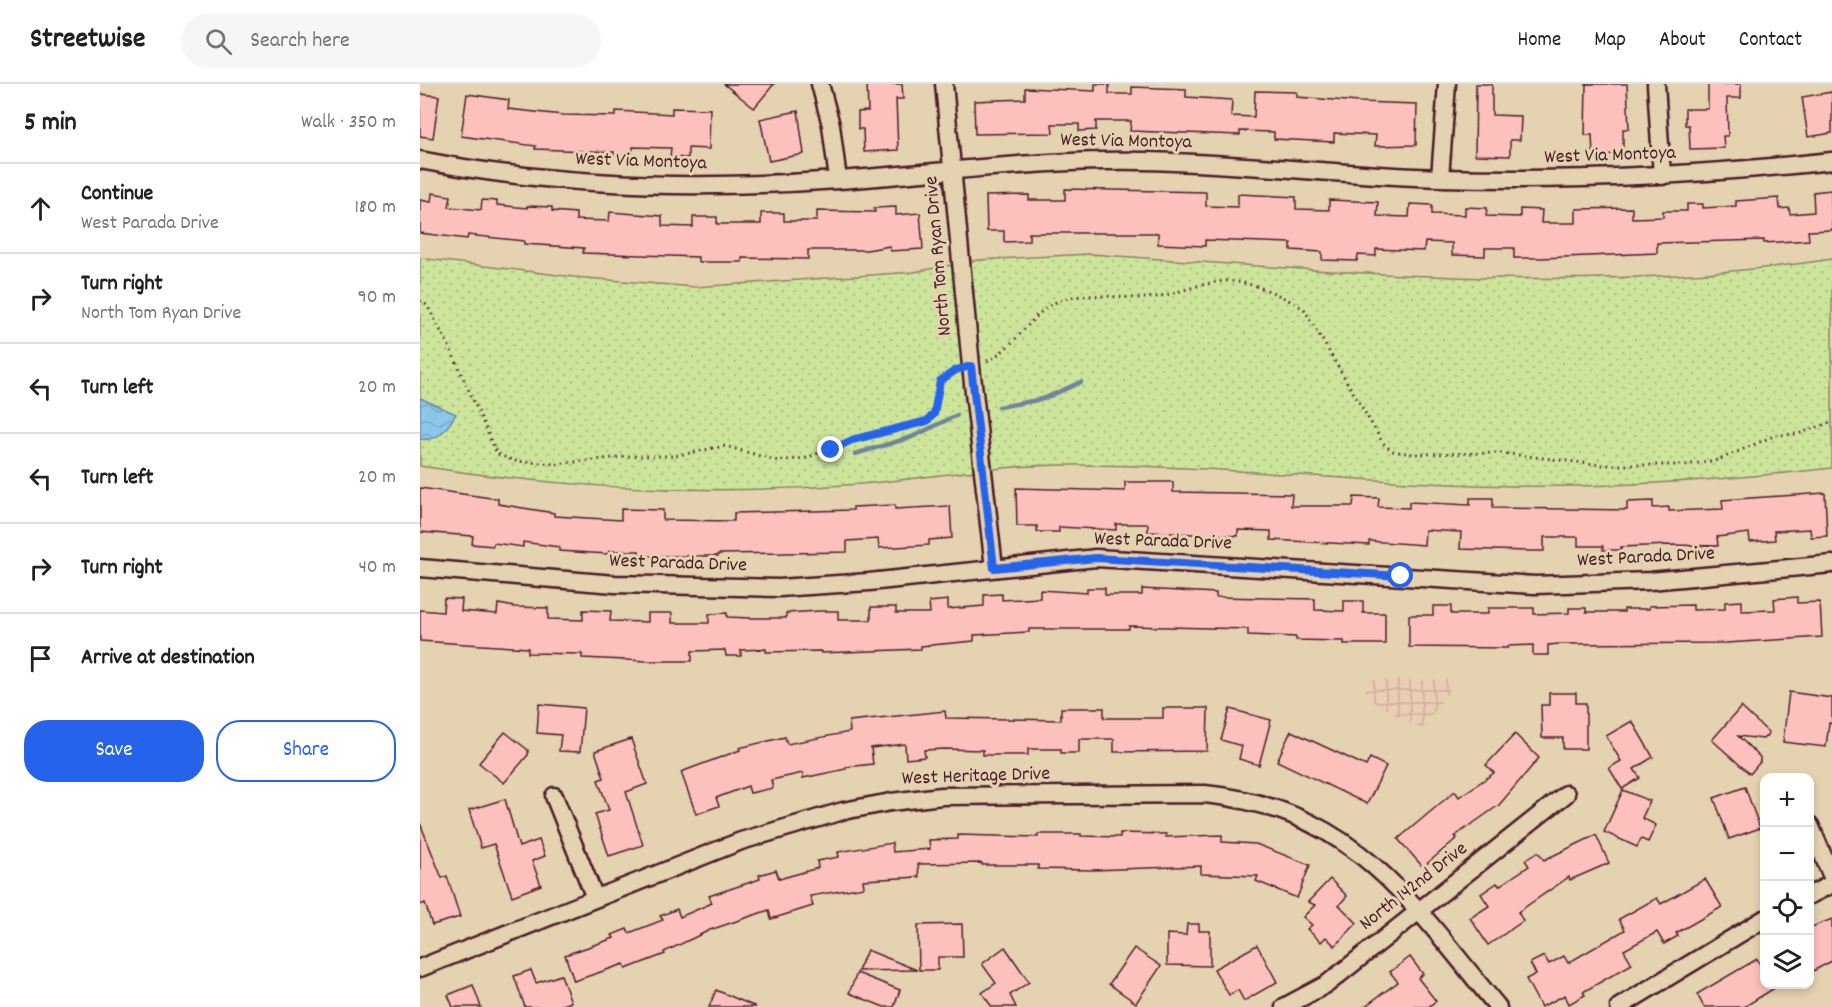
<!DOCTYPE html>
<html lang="en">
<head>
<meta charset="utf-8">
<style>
	:root { --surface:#fff; --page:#f6f6f6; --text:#202124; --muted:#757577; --line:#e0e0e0; --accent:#2563eb }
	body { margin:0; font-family:Dekko,sans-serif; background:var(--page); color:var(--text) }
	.controls { position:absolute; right:18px; bottom:18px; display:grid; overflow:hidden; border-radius:12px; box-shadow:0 3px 9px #0003 }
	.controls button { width:54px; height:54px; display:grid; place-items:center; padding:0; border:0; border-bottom:2px solid var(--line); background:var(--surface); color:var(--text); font:30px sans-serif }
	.stop { position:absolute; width:18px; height:18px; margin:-14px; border:4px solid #2563eb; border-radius:50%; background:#fff }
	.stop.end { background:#2563eb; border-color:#fff; box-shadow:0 2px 6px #0008 }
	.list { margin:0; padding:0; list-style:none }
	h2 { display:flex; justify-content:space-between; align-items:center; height:78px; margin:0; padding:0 24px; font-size:26px }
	h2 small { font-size:20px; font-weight:400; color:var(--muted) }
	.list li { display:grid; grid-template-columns:39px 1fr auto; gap:18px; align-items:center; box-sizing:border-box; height:90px; padding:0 24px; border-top:2px solid var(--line) }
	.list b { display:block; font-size:22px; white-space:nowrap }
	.list p { margin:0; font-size:20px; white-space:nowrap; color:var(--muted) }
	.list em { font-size:20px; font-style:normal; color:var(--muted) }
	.actions { display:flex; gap:12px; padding:18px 24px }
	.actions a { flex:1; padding:14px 0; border:2px solid var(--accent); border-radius:24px; text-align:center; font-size:21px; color:var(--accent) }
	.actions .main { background:var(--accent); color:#fff }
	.icon { flex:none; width:33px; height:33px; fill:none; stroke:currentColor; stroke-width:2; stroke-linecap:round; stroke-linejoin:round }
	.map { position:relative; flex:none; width:1412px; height:923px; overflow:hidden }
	header { display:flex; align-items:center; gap:36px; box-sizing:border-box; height:84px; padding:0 30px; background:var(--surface); border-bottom:2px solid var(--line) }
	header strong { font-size:28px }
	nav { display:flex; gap:33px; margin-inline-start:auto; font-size:21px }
	.search { width:420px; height:54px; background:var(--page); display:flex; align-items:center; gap:15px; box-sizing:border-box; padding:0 21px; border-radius:33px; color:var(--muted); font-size:22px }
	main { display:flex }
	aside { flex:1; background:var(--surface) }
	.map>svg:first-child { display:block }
	.industrial { fill:url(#industrial-grid) }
	.grass { fill:url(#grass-dots); stroke:#8b8263; stroke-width:1.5 }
	.water { fill:url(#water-waves); stroke:#70849d; stroke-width:1.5 }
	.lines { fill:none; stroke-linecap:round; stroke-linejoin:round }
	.stream { stroke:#70849d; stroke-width:4.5 }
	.building { fill:#fdc1bd; stroke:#4a1f2b; stroke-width:1.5 }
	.minor-casing { stroke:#4a1f2b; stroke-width:21 }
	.path { stroke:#4a1f2b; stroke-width:3; stroke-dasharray:1.5 4.5; stroke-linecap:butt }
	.minor { stroke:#e5d2b0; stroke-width:16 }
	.route { stroke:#2563eb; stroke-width:8 }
	.labels { text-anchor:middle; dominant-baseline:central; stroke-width:6; stroke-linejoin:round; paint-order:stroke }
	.street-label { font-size:20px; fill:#4a1f2b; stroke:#e5d2b0 }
</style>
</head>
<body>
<header>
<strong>Streetwise</strong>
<div class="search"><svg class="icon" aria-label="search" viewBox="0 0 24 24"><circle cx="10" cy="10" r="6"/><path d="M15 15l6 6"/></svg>Search here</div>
<nav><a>Home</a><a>Map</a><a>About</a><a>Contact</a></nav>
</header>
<main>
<aside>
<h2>5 min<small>Walk · 350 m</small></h2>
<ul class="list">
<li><svg class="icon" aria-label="ahead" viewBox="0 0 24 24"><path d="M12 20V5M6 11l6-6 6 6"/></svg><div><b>Continue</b><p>West Parada Drive</p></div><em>180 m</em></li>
<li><svg class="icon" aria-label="right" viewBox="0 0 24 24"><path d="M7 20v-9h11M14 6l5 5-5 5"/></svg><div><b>Turn right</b><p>North Tom Ryan Drive</p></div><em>90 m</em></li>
<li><svg class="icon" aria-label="left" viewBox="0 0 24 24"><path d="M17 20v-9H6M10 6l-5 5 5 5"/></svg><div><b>Turn left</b></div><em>20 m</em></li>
<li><svg class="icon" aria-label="left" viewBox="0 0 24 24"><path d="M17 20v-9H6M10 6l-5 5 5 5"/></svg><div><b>Turn left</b></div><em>20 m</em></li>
<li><svg class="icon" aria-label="right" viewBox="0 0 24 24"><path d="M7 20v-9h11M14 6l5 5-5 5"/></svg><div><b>Turn right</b></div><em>40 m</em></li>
<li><svg class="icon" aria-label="arrive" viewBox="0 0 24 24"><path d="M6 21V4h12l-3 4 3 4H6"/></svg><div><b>Arrive at destination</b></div></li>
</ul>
<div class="actions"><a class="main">Save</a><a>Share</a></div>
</aside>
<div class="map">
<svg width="1412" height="923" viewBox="0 0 1412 923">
	<defs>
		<pattern id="industrial-grid" width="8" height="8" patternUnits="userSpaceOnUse" patternTransform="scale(1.5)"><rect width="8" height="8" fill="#eccdb4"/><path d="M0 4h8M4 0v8" fill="none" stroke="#ccb09b"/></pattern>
		<pattern id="grass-dots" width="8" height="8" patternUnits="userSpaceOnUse" patternTransform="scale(1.5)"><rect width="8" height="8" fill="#cce59b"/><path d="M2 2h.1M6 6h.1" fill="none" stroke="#b1c486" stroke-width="1.8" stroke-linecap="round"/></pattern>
		<pattern id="water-waves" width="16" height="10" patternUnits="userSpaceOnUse" patternTransform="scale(1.5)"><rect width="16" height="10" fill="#89c8e9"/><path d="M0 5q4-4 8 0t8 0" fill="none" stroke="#78abc8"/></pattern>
	</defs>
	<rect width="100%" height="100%" fill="#e5d2b0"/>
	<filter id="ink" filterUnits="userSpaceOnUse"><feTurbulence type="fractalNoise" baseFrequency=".0167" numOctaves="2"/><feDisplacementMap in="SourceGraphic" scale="12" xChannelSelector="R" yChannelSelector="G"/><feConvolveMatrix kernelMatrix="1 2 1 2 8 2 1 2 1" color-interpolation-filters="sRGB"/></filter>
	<g filter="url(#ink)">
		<path class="industrial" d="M1037,595l-35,50 -57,-32v-17z"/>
		<path class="grass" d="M670,170c247,17 496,43 742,5v209c-106,12 -213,20 -319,18 -150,-2 -298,-22 -448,-21 -69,0 -136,13 -205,19 -148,12 -294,5 -440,-18v-208l154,19 121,10 219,-15 64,-12z"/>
		<path class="water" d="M0,314l36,16c-9,14 -17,28 -36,25z"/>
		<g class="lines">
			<g class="stream">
				<path d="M579,323l44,-8 38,-17"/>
				<path d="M435,370l57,-17 45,-22"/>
			</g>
		</g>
		<g class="building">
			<path d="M304,0h50l-20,24z"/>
			<path d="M447,0h35l1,15h-7l2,51 -34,2 -1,-23h-5v-17l10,-1z"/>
			<path d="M675,0h14v10h23v-7l54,2v8l46,3 -1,16 23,1 1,-26 42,1v5l62,5 58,2 -1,41 -41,1 1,-11 -42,-2v9l-60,-3v-7l-34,-1v4l-110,-4 1,-10h-35v9l-17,1v-7h-27l1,9 -78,1 -1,-33 51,-2v-11l70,3z"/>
			<path d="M1056,0h16v31l29,1 -1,24h-10v16l-35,-1z"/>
			<path d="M1166,0h41l2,45h-6v25l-30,1 -1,-20h-7z"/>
			<path d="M1288,0h33v14h-14l1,38h-5l1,12 -34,1 -1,-24h-4v-16h23z"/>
			<path d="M1412,8v41l-24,4 -6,-40z"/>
			<path d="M0,10l19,2 -6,42 -13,-2z"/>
			<path d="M47,10l42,6 -1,9 55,6 53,1v-5l56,3v-6l38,1 -1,40 -21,-1v10l-18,-1 1,-9 -38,-1 -1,9 -18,-1v-3l-79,-3 1,-3 -75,-10z"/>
			<path d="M378,27l6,43 -35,7 -9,-42z"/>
			<path d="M645,105l141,3v14l32,1v-13l58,3v12l33,1v-10l49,2 -1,14 32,1 1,-13 22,1v9l33,1v-8l22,1 -1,8 34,1v-8l22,1 -1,13h35v-14l56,-1v10l31,-1v-6h24v-7h16v4l33,-2v-5l43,-3 1,11 9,-1 1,6 24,-2 -1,-20 18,-2 1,40 -24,1 1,9 -45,3v-3l-107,3v10l-116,5h-27v-10h-29v8l-33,-1v-12l-27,-1 -1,9 -48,-2v7l-18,-1 -1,6 -35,-1v-8l-31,-2v-7l-86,-3v6l-47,-2v-11h-129v8l-25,1v-11h-17l-1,-35 43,-1v5h36z"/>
			<path d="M12,109l19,3 -2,11 32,3 1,-10 15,1v4l30,3v-2l25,1v4l24,2v7l33,1 1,-9 52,4v10l31,1v-10h24v7h44v-11h23v8h33v-10l58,1 -1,-4 22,-1v8l24,-2 3,36 -33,2v-5l-23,4h-59v9l-66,-1v4h-44v-5l-115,-4 1,-5 -60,-4v-3l-56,-6 -1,4 -47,-6v-33l11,2z"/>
			<path d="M705,398h48v10l119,2 -1,12h62l1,-9 25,1 -1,9 31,1v-6l61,3v-7h23v10l134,2v-8l26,-1v7l16,-1v4l54,-2 -1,-9 103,-7 2,43 -16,1 -1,-8 -36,2 1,9 -25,2 -1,-9 -32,4 1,9 -48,-1 -49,2v3h-18v-4h-25v-9h-34v14h-17l-67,-2 1,-17 -36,-2 -1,15 -55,-4v4l-98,-5v-9l-33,-1v6l-90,-4v-8h-32v6l-57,-3v5h-22v-6h-20l-1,-38 109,3z"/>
			<path d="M0,404l78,11v5l56,9v3l67,4v-11l42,1v10l71,1v-8l119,-3v-3l42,-2v4l55,-3 2,32 -23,2v5l-50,3 -1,-9 -31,2v11l-129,2v2h-79v-5h-30l-1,3 -49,-3v-4l-36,-5v5l-29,-4 -1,3 -21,-2 1,-8 -53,-4z"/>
			<path d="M667,504h18v7h37v-6l74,4v4l99,2v11l29,1v-10h19v12h22v31h-41v-3l-48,-1v-3l-48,-2v-6l-119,-3v3h-100v3l-55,3v6l-53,5v3l-100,4v-2l-55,1v-3l-25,1v6h-15l-1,-6 -33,1v10h-44l-66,-3v-4l-54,-1v-5l-108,-7v-31l23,2 1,-14 18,1 -1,12 36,3 1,-10 17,3 33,1v11l35,1v-10l28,1 -1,10 38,1v-9h24v10h37v-9l18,-1v4l23,1h36v-5l34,-2h18v9h33v-13h25v6h34l-1,-11 19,-2v9l36,-3v-11l18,-1v6l38,-2v-8l47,3z"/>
			<path d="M1377,513v6l23,-1 2,35 -96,6 -167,1 -11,1v10h-15v-10l-25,1v2l-99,-1v-32h24v-9h18v8h37v-6h46v6l35,-1v-5h17v4h38v-3h25v-3l44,-1v5l32,-1v-7l17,-1v10l33,-1 -1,-11z"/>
			<path d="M1369,608l43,6v26l-3,-1 -3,24 -43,-5z"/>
			<path d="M1129,609h27v10h10v46h-23v-11h-21l-1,-33h8z"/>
			<path d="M119,620l45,4 -4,44 -21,-1 2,-16 -24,-2z"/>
			<path d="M1321,623l28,26 -6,6 -25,-3 22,21v5l-10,12 -38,-34z"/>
			<path d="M641,624h43v10h59v-10h45l-1,43 -93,1v-13h-35v14h-18v-4h-33v6h-45v-5l-38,-1 -21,1 1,7 -19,2 -1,-15 -34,4 2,16 -27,3v2l-43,9v-5l-32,7 2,8 -23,5 -2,-7 -32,12 3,8 -23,8 -15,-42 59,-22 -1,-2 46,-11 2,7 63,-12 -1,-11 96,-10 1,7 115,2z"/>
			<path d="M810,625l41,11 -12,45 -20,-6 3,-13 -21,-6z"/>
			<path d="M1212,637l21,36 -19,12 6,9 -18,11 -13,-21 12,-7 -15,-25z"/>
			<path d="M871,647l75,35 4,-8 16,8 -19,38 -90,-43z"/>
			<path d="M85,648l23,18v5l-24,28 -25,-20z"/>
			<path d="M1095,650l24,24 -40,47 -44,31 2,2 -34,29 -25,-28 57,-48 4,6 35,-24 -8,-8z"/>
			<path d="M211,655l16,45 -21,8 17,53 -34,11 -14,-42 14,-4 -11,-30 6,-2 -9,-27z"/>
			<path d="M1325,703l15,41 -31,11 -15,-41z"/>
			<path d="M1203,706l27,11 -8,17 14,7 -8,17 -7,-3 -4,8 -33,-15z"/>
			<path d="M85,715l14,48 20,-7 6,16 -13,5 9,24 -29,11 -18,-52 -13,4 -12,-38z"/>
			<path d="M0,739l22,55 5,-2 13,41 -28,8 -7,-22 -5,2z"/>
			<path d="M700,749l46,1v3l56,-2v7l34,2 54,21 -13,33 -41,-17 2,-5 -57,-2v-8l-109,4 -54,-1v-4h-56v-2l-64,1 1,13 -56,3 1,7 -54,9 3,10 -42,13 -2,-9 -59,20 -46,22 1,2 -39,15 -2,-5 -50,17 -9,-26 49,-17 -2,-3 15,-6 2,4 34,-13 -3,-4 17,-7 3,8 32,-14 -3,-7 51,-17 -1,-4 17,-5 3,9 39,-11 -1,-7 22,-4 -1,-5 54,-9 1,9 37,-3 -1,-9 29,-1v-4l80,2v-3h43v2l39,1z"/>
			<path d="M1176,751l13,28 -39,17 -1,-3 -51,35 5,9 -35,24 -18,-27 19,-12 -8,-12 16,-11 2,3 30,-20 -4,-6 13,-8 6,8z"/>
			<path d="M910,795l17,17 -8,9 18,18 -22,23 -9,-9 -5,5 -14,-13 5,-4 -9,-8 12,-12 -7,-3z"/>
			<path d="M1285,795l17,28 -46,26 2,3 -14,8 -7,-12 -33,18 8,14 -49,28 2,3 -16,9 -4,-9 -24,12 -15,-28 10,-5 -6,-11 14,-7 5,8 15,-8 4,7 57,-33 -6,-11 38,-21 4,6z"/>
			<path d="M1412,835v42l-23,12v-45z"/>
			<path d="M542,840l1,33h-25v13h-19l-1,-45z"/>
			<path d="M767,840h12v7h11v35l-43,-1v-31l19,1z"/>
			<path d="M837,861l20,37 -33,19 -6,-11 -9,5 -15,-26z"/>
			<path d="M585,863l24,35 -19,13 6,12h-24l-10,-14 14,-10 -14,-19z"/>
			<path d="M714,864l27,18 -25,37 -27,-19z"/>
			<path d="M447,866l50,20 -59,1z"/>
			<path d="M990,873l13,17 -5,4 18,23 -8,6h-64l34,-25 -8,-10z"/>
			<path d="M1337,875l7,12v13h17l-37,23h-40l-7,-13z"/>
			<path d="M111,886l5,13 25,-8 10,27 -14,5h-32l-11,-31z"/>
			<path d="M437,889l43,17 -6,17h-10l-35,-14z"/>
			<path d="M53,901l8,22h-28l-5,-12z"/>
			<path d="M296,906l40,17h-47z"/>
		</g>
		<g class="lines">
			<defs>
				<g id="minor">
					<path d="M400,0l11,41 7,55"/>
					<path d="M524,0l27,282 23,202"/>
					<path d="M1236,0l6,92"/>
					<path d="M0,76c137,27 279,30 418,20 102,-7 202,-21 305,-19 100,2 199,14 298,17 131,4 261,-3 391,-17"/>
					<path d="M1020,94l7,-94"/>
					<path d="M0,484l195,16 164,4 90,-6 227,-24 439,27 115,-4 182,-17"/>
					<path d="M134,712l41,102"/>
					<path d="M1390,741l22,52"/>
					<path d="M1390,811l22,-11"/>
					<path d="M0,884l321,-127 102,-30 48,-9 51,-6 263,-2c150,16 204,106 293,213"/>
					<path d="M864,923l43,-23 239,-190"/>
					<path d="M1199,923l145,-88"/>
				</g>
			</defs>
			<use href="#minor" class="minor-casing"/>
			<g class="path">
				<path d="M0,217l7,4 24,45 46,104 18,7 40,3 76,-8h43l51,-10 53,15 28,-3 46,-18 75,-19 7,-7 6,-33 17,-11"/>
				<path d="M567,277c28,-13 46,-49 69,-59 28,-12 61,-3 91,-4 26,-2 57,-17 81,-17 26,1 55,15 76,28l79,134 9,8 20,3 89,-1 100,12h84l33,-5 58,-25 22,-1 34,-12"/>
			</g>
			<use href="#minor" class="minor"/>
		</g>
	</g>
	<g class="lines" filter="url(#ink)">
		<path class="route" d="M411,366l21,-10 75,-19 7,-7 6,-33 16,-11 15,-4 23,202 102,-10 305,18"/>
	</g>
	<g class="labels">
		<g class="street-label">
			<text transform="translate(706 58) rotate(1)">West Via Montoya</text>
			<text transform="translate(1190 72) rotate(-2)">West Via Montoya</text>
			<text transform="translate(221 78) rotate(2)">West Via Montoya</text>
			<text transform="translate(519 172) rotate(-95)">North Tom Ryan Drive</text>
			<text transform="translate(743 458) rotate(2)">West Parada Drive</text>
			<text transform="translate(1226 474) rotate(-3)">West Parada Drive</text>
			<text transform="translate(258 480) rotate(2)">West Parada Drive</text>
			<text transform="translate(556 693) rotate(-2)">West Heritage Drive</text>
			<text transform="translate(994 803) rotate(-38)">North 142nd Drive</text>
		</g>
	</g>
</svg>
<div class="controls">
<button>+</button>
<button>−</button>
<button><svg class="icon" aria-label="locate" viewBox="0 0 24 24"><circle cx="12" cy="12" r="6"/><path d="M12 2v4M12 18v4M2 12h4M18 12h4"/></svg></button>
<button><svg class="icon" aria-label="layers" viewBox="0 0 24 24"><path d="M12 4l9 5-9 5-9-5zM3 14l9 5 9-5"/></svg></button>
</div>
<div class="stop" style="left:981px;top:492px"></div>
<div class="stop end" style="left:411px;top:366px"></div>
</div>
</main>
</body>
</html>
